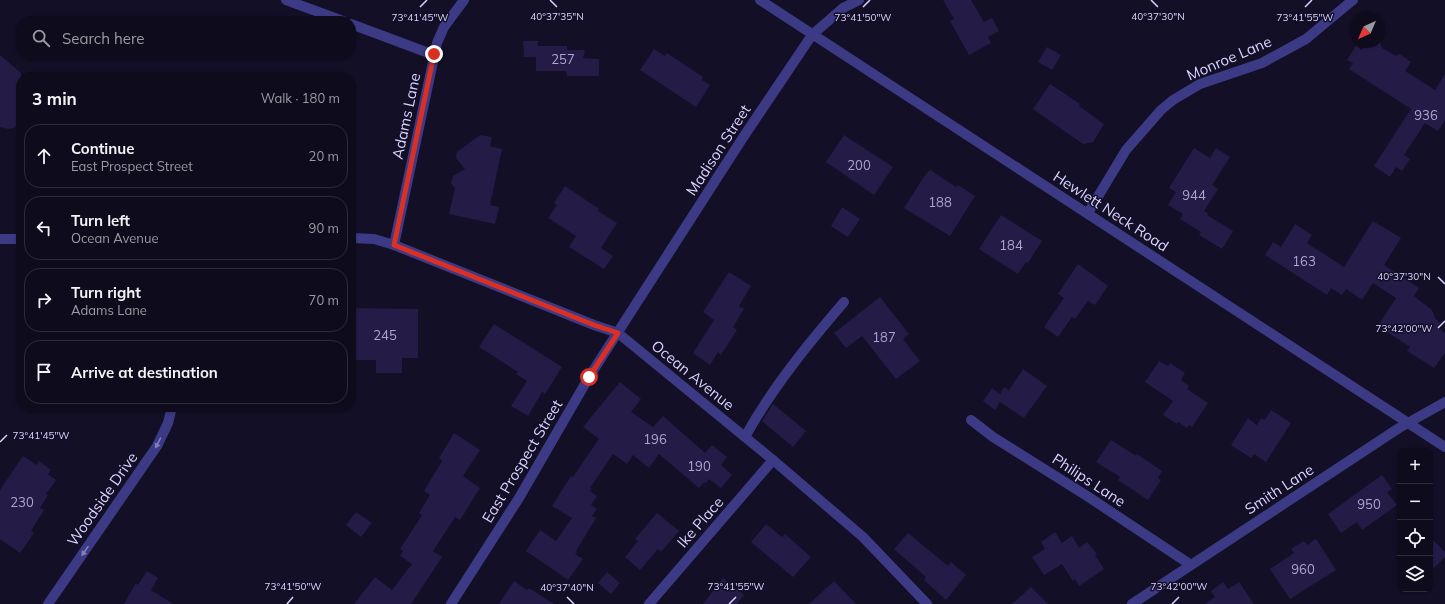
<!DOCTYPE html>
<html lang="en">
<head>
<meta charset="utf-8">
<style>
	:root { --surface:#0e0b1c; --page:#171425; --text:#f1f3f6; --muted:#9b9ba3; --line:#2e2b3b }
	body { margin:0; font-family:Mulish,sans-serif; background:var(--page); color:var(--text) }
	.controls { position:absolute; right:12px; bottom:12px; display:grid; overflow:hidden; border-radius:8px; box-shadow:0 1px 3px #0004 }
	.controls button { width:36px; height:36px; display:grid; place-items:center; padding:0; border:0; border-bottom:1px solid var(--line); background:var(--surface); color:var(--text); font:20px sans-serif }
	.compass { position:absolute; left:1349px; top:12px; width:36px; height:36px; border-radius:50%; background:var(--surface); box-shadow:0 1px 3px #0004; rotate:224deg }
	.stop { position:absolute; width:12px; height:12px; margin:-9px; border:3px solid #d93025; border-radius:50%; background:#fff }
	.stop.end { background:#d93025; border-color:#fff; box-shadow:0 1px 4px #0008 }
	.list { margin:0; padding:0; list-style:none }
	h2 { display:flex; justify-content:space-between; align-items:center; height:52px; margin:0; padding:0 16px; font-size:17px }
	h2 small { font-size:13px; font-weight:400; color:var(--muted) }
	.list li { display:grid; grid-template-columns:26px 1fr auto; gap:12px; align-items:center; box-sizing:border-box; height:64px; margin:0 8px 8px; padding:0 8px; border:1px solid var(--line); border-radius:16px }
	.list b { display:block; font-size:15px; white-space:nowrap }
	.list p { margin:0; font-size:13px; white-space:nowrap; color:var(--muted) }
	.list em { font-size:13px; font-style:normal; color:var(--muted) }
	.icon { flex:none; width:22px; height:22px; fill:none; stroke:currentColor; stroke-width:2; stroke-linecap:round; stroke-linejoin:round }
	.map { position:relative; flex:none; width:1445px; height:604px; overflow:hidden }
	.search { position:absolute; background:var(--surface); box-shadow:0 1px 3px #0004; left:16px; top:16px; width:340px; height:44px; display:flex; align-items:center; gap:10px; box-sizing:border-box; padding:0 14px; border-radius:16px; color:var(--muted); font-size:15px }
	.panel { position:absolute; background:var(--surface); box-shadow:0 1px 3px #0004; left:16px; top:72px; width:340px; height:340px; border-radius:16px }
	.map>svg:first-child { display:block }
	.building { fill:#241b47 }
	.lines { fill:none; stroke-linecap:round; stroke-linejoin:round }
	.minor { stroke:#3d3a85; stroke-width:10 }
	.oneway { fill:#837fbc }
	.route { stroke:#d93025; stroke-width:5 }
	.ticks { fill:none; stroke:#d9d4ff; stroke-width:1.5 }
	.labels { text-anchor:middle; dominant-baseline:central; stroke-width:3; stroke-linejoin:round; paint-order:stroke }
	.number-label { font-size:13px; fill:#aca6d1 }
	.street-label { font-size:15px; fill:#d9d4ff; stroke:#130f26 }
	.ticks-label { font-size:10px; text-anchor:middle; fill:#d9d4ff; stroke:#130f26; stroke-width:3; stroke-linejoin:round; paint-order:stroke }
</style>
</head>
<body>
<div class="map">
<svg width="1445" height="604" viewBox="0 0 1445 604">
	<rect width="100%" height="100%" fill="#130f26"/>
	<g class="building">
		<path d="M943,0h28l13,22 8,-4 7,13 -11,6 3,6 -22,12 -19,-34 4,-2z"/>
		<path d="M523,41h15v5h29v4h18l-2,8 16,1v17h-32l-1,-5h-30v-14h-12z"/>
		<path d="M1367,42h13l2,6 14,8 4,-2 11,8 -6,9 30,19 10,-16v46l-7,11 -13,-8 -21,32 6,4 -8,12 -6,-4 -6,10 -16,-11 37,-57 -62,-40 4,-6 -6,-3 9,-14 6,4z"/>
		<path d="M1047,47l14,8 -9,15 -14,-8z"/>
		<path d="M654,49l11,7 2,-3 36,24 -1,3 8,5 -14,22 -56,-37z"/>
		<path d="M0,55l21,18v49l-7,6 -6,1 -8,-2z"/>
		<path d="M1050,84l30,20 -1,2 25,18 -11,18 -10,2 -50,-35z"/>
		<path d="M480,135l12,2 -2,9 12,3 -12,56 9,2 -4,17 -46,-10 6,-26 -4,-5 2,-7 12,-7 -9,-11 1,-6z"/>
		<path d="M844,135l49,32 -19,28 -48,-33z"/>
		<path d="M1194,148l16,10 6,-10 14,9 -18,28 6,4 -14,22 4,2 -1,2 26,16 -11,18 -23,-14 2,-3 -21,-13 3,-5 -15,-9 8,-13 -7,-4z"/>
		<path d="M930,170l26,17 2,-2 17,11 -25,40 -46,-28 21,-33z"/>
		<path d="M565,186l34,23 -1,2 19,12 -16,25 12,8 -9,13 -35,-22 7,-11 -28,-18 9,-13 -3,-2z"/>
		<path d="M842,207l18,12 -12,18 -17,-11z"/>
		<path d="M1001,215l41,26 -14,22 -2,-1 -8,12 -39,-25z"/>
		<path d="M1373,221l28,17 -17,27 35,23 -5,8 18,14 3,8 6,6 -3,4 7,5v20l-11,15 -27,-17 3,-4 -32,-21 18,-28 -23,-15 -11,17 -16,-11 -4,6 -11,-7 -4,7 -62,-40 8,-13 8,5 14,-23 17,11 -5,8 37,24z"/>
		<path d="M1078,264l30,22 -13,19 -7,-4 -13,18 -3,-2 -14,20 -14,-10 20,-29 -6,-4z"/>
		<path d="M729,272l22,14 -12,20 5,3 -11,18 4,3 -16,25 -3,-3 -8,13 -17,-12 21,-33 -11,-8z"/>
		<path d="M880,297l29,37 -6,5 17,22 -24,18 -34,-43 -16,12 -12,-15z"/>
		<path d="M351,308l67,1v49h-16v15h-26v-13h-25z"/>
		<path d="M494,324l68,43 -17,27 -3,-2 -14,24 -17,-10 16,-25 -11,-7 2,-2 -39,-25z"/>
		<path d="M1159,361l9,5 2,-3 15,10 -4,7 8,6 -2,3 21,14 -16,24 -3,-2 -2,3 -9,-6 -1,2 -14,-9 10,-14 -28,-19z"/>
		<path d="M1023,369l24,17 -23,32 -24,-16 -5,8 -12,-9 9,-13 8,6 4,-7 5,3z"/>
		<path d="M620,382l21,17 -10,13 22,15 10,-11 42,37 7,-8 15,12 -6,8 11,10 -11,13 -12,-9 -3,4 -2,-1 -5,6 -40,-34 -10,14 -16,-13 -6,9 -14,-10 -23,34 2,1 -2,2 7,5 -6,9 6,4 -5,7 4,2 -20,33 1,1 -2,2 8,5 -15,21 -42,-29 14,-21 16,11 16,-23 -20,-12 19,-30 2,1 26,-38 -16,-12z"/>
		<path d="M773,404l33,27 -13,16 -31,-26z"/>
		<path d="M1271,410l20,13 -25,39 -12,-8 -3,4 -20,-13 17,-27 9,7 4,-7 4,2z"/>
		<path d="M454,433l26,17 -17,26 17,12 -20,32 -5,-3 -22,34 9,6 -31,47h-57l21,-27 17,13 20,-26 -12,-8 3,-5 -3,-2 22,-34 -3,-2 11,-18 -6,-4 18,-30 -3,-3z"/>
		<path d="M1111,440l25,16 1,-2 25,17 -4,7 3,2 -13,20 -30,-20 2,-3 -24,-15z"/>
		<path d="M23,456l14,9 2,-4 12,9 -3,4 8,6 -10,14 2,1 -8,13 4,2 -13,21 3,2 -14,20 -20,-14v-49z"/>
		<path d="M1382,475l10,14 -5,3 10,13 -35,25 -5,-8 -16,11 -13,-19z"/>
		<path d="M356,512l16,11 -11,14 -15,-12z"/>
		<path d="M657,513l22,18 -18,21 -3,-3 -18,21 -15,-13 13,-16 -3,-2z"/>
		<path d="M766,524l16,13 3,-3 26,23 -18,20 -42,-35z"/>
		<path d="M1055,532l7,11 10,-7 7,12 8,-6 10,12 -2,1 9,14 -25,17 -4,-7 -2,2 -11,-17 -18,11 -12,-18 13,-8 -4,-7z"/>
		<path d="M908,533l40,33 3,-4 15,13 -20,25 -22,-20 2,-3 -32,-28z"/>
		<path d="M1430,537l15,15v5l-15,15z"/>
		<path d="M1316,539l20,31 -46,29 -20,-30 24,-16 -3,-4 13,-8 3,4z"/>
		<path d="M147,571l11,7 -7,12 22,14h-49l12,-21 2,2z"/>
		<path d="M607,572l13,11 -9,11 -13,-11z"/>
		<path d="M723,578l21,17 -7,9h-34z"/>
		<path d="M514,581l13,9 2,-2 25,16h-55z"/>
		<path d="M834,581l22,23h-47l23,-21z"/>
		<path d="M1223,582l5,7 11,-7 15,22h-49l10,-7 -4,-6z"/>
		<path d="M1031,587l17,17h-36z"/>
	</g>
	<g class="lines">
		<g class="minor">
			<path d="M286,0l57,21"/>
			<path d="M760,0l685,447"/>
			<path d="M351,24l83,31"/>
			<path d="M1088,213l38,-63 35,-40 12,-10 27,-16 62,-21 44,-24 47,-39"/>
			<path d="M351,238l23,1 20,6 200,80 24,8 155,127 90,77 64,67"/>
			<path d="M0,239h21"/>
			<path d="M394,245l43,-202 7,-16 20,-27"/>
			<path d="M971,420l22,17 94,59 104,69"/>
			<path d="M745,437c27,-49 63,-93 99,-135"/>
			<path d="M48,604l109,-158 11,-23 4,-16"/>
			<path d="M451,604l68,-106 70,-121 155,-241 68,-101 31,-27 16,-8"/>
			<path d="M649,604l124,-144"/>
			<path d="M1132,604l267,-176 46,-26"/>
		</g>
	</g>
	<defs><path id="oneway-solid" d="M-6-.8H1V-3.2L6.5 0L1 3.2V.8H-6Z"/></defs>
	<g class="oneway">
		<use href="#oneway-solid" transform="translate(158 443) rotate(118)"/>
		<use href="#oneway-solid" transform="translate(85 551) rotate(125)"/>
	</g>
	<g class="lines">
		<path class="route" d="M434,54l-40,191 200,80 24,8 -29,44"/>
	</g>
	<path class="ticks" d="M550,0l7,7M1151,0l7,7M420,7l7,-7M863,7l7,-7M1305,7l7,-7M1438,277l7,7M1438,328l7,-7M0,442l7,-7M567,597l7,7M287,604l6,-7M729,604l7,-7M1172,604l7,-7"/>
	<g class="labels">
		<g class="number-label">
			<text x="563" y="59">257</text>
			<text x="1426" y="115">936</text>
			<text x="859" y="165">200</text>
			<text x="1194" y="195">944</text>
			<text x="940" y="202">188</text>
			<text x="1011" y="245">184</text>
			<text x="1304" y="261">163</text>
			<text x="385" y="335">245</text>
			<text x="884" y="337">187</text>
			<text x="655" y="439">196</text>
			<text x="699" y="466">190</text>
			<text x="22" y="502">230</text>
			<text x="1369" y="504">950</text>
			<text x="1303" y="569">960</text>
		</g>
		<g class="street-label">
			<text transform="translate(1229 58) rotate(-23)">Monroe Lane</text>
			<text transform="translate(406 116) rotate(-78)">Adams Lane</text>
			<text transform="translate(718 150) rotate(-57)">Madison Street</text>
			<text transform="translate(1111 211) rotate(33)">Hewlett Neck Road</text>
			<text transform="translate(693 375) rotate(39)">Ocean Avenue</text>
			<text transform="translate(522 461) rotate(-59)">East Prospect Street</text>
			<text transform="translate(1089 480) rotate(33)">Philips Lane</text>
			<text transform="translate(1279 489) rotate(-33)">Smith Lane</text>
			<text transform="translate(102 499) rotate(-55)">Woodside Drive</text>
			<text transform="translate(700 522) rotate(-49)">Ike Place</text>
		</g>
	</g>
	<g class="ticks-label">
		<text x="557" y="20">40°37'35"N</text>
		<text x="1158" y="20">40°37'30"N</text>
		<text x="1305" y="21">73°41'55"W</text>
		<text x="420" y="21">73°41'45"W</text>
		<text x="863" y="21">73°41'50"W</text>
		<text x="1404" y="280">40°37'30"N</text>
		<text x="1404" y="332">73°42'00"W</text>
		<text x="41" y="439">73°41'45"W</text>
		<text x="293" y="590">73°41'50"W</text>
		<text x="736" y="590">73°41'55"W</text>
		<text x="1179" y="590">73°42'00"W</text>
		<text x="567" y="591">40°37'40"N</text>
	</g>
</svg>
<div class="controls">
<button>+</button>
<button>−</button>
<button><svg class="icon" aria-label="locate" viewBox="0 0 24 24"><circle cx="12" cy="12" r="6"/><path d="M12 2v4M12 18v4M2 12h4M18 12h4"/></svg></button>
<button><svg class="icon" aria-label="layers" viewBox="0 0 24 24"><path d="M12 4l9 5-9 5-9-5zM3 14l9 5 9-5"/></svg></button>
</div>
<svg class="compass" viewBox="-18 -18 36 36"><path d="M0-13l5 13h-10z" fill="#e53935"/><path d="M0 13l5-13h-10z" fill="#9b9ba3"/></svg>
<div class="stop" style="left:589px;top:377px"></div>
<div class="stop end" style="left:434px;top:54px"></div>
<div class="search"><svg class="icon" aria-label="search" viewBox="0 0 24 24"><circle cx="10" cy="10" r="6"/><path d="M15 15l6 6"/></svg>Search here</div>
<section class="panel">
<h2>3 min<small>Walk · 180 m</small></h2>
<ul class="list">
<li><svg class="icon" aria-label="ahead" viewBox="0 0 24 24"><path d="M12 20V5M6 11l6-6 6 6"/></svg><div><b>Continue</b><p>East Prospect Street</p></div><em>20 m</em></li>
<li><svg class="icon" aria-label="left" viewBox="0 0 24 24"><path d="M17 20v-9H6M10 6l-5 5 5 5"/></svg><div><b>Turn left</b><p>Ocean Avenue</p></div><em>90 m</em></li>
<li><svg class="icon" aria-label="right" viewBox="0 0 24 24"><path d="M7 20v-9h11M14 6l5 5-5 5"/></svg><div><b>Turn right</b><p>Adams Lane</p></div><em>70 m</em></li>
<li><svg class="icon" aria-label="arrive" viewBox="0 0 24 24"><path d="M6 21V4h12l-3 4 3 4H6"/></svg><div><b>Arrive at destination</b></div></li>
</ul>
</section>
</div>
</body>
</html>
